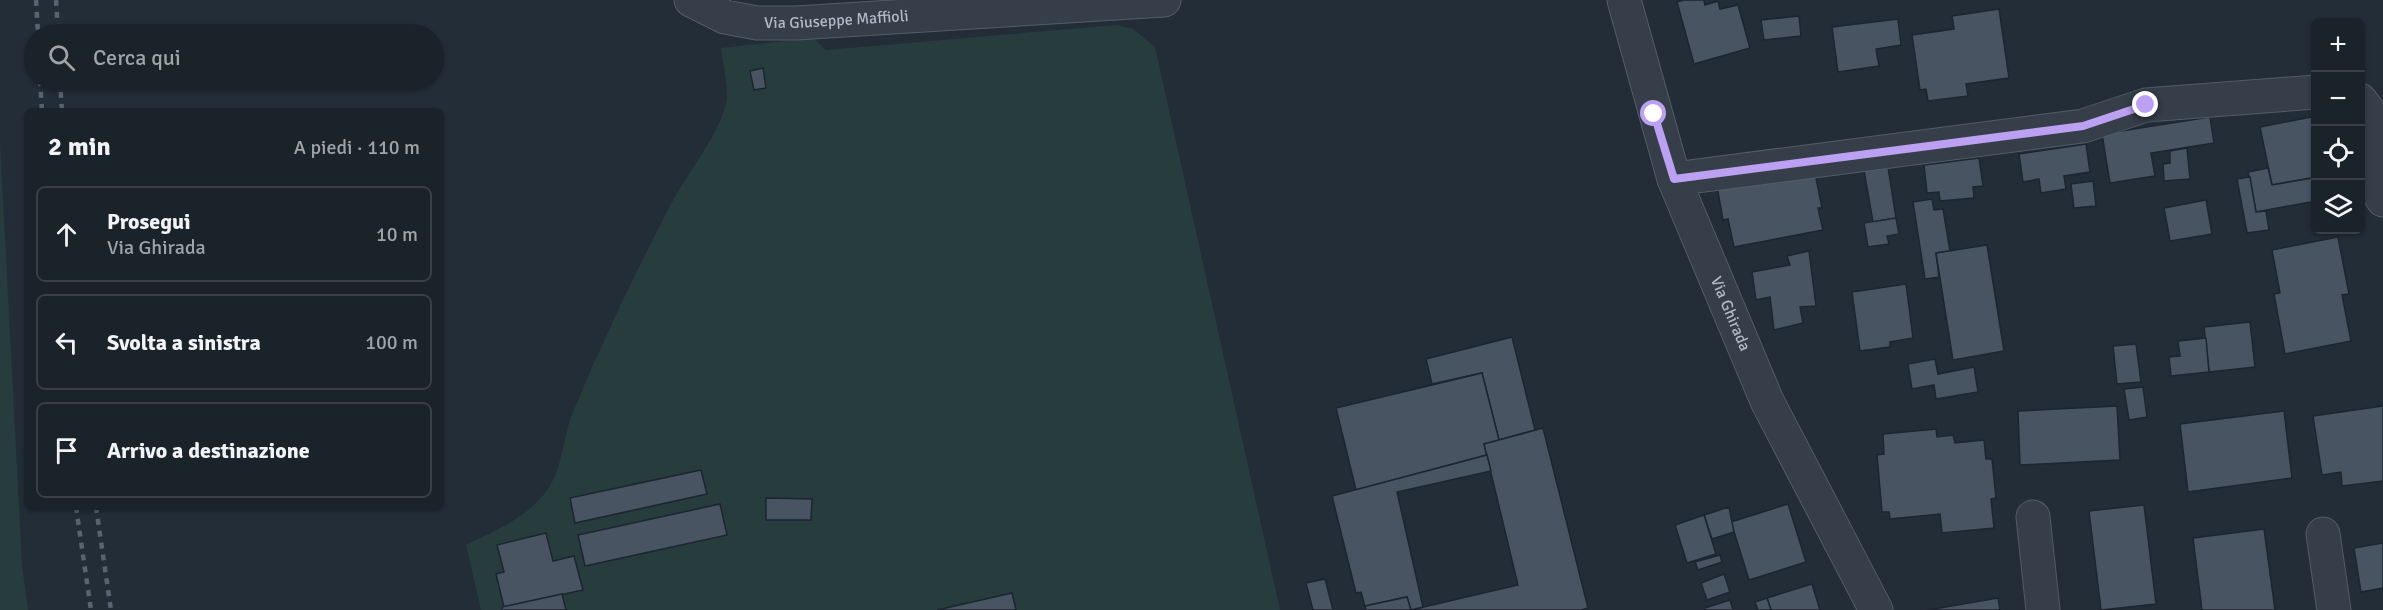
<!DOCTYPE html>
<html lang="it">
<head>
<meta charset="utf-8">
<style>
	:root { --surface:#1a222a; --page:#272f36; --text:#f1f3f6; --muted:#9fa4a8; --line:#383f47 }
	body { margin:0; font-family:Signika,sans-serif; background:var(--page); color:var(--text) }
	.controls { position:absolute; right:18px; top:18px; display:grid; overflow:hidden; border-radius:9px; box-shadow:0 2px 4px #0004 }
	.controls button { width:54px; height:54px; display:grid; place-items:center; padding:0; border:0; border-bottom:2px solid var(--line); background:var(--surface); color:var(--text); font:30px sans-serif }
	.stop { position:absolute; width:18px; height:18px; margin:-14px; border:4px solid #bca0f2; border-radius:50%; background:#fff }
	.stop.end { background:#bca0f2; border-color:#fff; box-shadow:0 2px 6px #0008 }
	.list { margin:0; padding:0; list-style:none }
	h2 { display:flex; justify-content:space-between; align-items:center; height:78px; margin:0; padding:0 24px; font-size:26px }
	h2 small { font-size:20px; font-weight:400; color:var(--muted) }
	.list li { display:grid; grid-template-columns:39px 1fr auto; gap:18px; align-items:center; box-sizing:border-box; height:96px; margin:0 12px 12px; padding:0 12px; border:2px solid var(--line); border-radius:9px }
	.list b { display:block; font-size:22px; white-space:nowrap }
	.list p { margin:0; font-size:20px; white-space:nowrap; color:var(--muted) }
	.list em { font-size:20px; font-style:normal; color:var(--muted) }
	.icon { flex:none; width:33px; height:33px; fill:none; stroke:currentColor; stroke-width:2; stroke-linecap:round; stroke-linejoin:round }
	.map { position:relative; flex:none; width:2383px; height:610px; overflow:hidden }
	.search { position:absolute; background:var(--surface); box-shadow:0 2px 4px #0004; left:24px; top:24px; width:420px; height:66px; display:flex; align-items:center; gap:15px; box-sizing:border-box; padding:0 21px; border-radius:33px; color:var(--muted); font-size:22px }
	.panel { position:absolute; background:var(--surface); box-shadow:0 2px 4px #0004; left:24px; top:108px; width:420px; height:402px; border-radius:9px }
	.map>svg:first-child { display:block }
	.green { fill:#273c3c }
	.building { fill:#485462; stroke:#1d2530; stroke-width:1.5 }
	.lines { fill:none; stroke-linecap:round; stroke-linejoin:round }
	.minor-casing { stroke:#535c67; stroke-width:35 }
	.minor { stroke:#353e49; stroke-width:33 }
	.rail { stroke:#576370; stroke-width:4.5; stroke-dasharray:6 6; stroke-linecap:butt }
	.route { stroke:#bca0f2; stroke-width:8 }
	.labels { text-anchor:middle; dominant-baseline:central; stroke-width:4.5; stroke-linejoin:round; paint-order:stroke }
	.street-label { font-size:16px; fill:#b0b9c5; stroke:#1b232e }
</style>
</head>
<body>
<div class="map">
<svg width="2383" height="610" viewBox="0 0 2383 610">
	<rect width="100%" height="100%" fill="#222d38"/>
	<g class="green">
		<path d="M1116,25l17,4 22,18 125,563h-799l-15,-65c27,-13 60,-27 79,-52 18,-22 17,-55 28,-81 29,-70 62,-139 97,-206 17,-33 41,-60 54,-95 7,-19 -1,-44 -3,-63l92,-10 13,12z"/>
		<path d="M0,142l22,423 6,45h-28z"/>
	</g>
	<g class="building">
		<path d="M1684,0h20l1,5 13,-4 2,8 18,-4 12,43 -56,16 -17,-62z"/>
		<path d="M1999,9l10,69 -43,6 2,12 -40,5 -2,-12 -6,1 -8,-55 42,-6 -2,-13z"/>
		<path d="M1799,16l2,20 -37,4 -3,-20z"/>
		<path d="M1898,19l3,26 -25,4 3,17 -41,6 -6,-45z"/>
		<path d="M763,68l3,20 -12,2 -4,-19z"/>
		<path d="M2316,116v61l-44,8 -12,-58z"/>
		<path d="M2210,117l4,26 -63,10 4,23 -45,7 -8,-49z"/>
		<path d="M2086,144l4,28 -26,4 2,13 -25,4 -2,-14 -16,3 -4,-28z"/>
		<path d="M2187,148l3,31 -26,2 -1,-17 7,-1v-12z"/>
		<path d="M1979,158l4,28 -10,1 1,11 -34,3 -1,-9 -12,1 -3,-28z"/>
		<path d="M1887,161l9,57 -23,4 -10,-57z"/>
		<path d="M1814,168l8,40h-4l5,22 -89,17 -6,-28 -5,1 -6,-34z"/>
		<path d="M2268,168l4,17 41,-7 3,23 -60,11 -8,-40z"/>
		<path d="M2250,177l6,35 10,-1 3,19 -22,3 -10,-54z"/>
		<path d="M2093,181l3,25 -22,2 -3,-24z"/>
		<path d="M1932,199l2,11 9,-1 7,42 -14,2 3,24 -14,2 -12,-77z"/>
		<path d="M2206,200l6,34 -42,7 -6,-33z"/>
		<path d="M1896,218l3,16 -12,2 2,8 -21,3 -4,-24z"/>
		<path d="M2338,237l11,57 -7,1 9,46 -66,13 -11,-60 6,-1 -8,-43z"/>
		<path d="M1987,245l17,106 -51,9 -17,-107z"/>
		<path d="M1809,251l7,55 -16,1 3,16 -29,7 -4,-33 -14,3 -4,-28 38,-7 -3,-9z"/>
		<path d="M1906,284l7,54 -23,4v5l-30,4 -8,-59z"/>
		<path d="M2250,322l5,45 -46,5 -5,-45z"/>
		<path d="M1512,337l23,93 -36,10 -17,-67 -50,11 -6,-25z"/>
		<path d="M2206,338l3,34 -38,4 -2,-19 11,-1 -2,-15z"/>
		<path d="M2136,344l5,38 -24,2 -4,-38z"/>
		<path d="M1935,359l3,15 36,-7 4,25 -42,7 -2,-14 -22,4 -4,-25z"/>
		<path d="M1482,373l17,67 -15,4 3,11 -131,35 -20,-82z"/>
		<path d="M2143,387l4,30 -18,3 -5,-31z"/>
		<path d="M2117,406l3,54 -100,5 -2,-54z"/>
		<path d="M2383,406v75l-41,5 -1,-14 -19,3 -9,-59z"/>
		<path d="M2284,411l8,67 -104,14 -8,-68z"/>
		<path d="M1543,428l45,180 -7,2h-170l107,-25 -34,-141z"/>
		<path d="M1936,429l1,8 16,-2 2,8 29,-3 2,19h6l4,39 -5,1 3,29 -52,5 -2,-19 -50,5 -1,-7h-7l-5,-57 7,-1 -1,-20z"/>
		<path d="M1487,455l4,16 -94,21 26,115 -12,3 -4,-13 -42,9 -4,-14 -5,1 -24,-97z"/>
		<path d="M701,470l6,24 -132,29 -5,-25z"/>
		<path d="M766,498l46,1 -1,21h-45z"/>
		<path d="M720,504l7,31 -142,31 -7,-31z"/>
		<path d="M1788,504l18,58 -57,18 -18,-58z"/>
		<path d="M2144,505l12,99 -55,6 -12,-99z"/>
		<path d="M1729,507l5,25 -22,7 -8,-24z"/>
		<path d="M1704,515l12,39 -29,9 -12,-38z"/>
		<path d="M2264,529l11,81h-73l-9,-72z"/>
		<path d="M546,533l7,28 21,-5 9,34 -79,17 -8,-33 8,-2 -7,-27z"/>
		<path d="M2383,543v45l-22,4 -7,-44z"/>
		<path d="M1720,555l2,7 -24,8 -3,-8z"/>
		<path d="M1724,574l6,18 -23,8 -6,-17z"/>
		<path d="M1325,579l8,31h-20l-7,-27z"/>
		<path d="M1812,584l8,26h-49l-4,-12z"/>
		<path d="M1012,593l4,17h-79z"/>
		<path d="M562,594l4,16h-64v-3z"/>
		<path d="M1407,597l4,13h-45l-1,-4z"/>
		<path d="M1767,598l4,12h-13l-3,-8z"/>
		<path d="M1998,598l2,12h-72z"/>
		<path d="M1730,600l3,10h-28v-2z"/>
	</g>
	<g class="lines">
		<defs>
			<g id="minor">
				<path id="s1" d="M691,0l34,17 32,6h39l368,-23"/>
				<path id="s2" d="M1624,0l50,179 93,222 109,209"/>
				<path d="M2360,100l10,13 10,82 3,5"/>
				<path d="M1674,179l409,-53 63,-21 170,-13"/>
				<path d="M2033,517l10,93"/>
				<path d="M2323,534l11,76"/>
			</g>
		</defs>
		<use href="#minor" class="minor-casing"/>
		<use href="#minor" class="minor"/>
		<g class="rail">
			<path d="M36,0l2,34"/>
			<path d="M56,0l2,34"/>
			<path d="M40,80l2,31"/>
			<path d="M60,80l2,31"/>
			<path d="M76,507l15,103"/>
			<path d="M96,507l15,103"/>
		</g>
	</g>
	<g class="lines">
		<path class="route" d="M1654,114l20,65 409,-53 63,-21"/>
	</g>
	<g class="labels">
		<g class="street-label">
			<text stroke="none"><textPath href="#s1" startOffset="150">Via Giuseppe Maffioli</textPath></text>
			<text stroke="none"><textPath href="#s2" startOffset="332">Via Ghirada</textPath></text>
		</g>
	</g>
</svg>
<div class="controls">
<button>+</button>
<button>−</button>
<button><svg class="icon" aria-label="locate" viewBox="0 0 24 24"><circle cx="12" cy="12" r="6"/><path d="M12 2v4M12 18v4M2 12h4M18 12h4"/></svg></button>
<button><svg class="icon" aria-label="layers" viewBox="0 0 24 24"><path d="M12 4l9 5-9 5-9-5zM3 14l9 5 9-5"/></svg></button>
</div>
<div class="stop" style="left:1654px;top:114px"></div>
<div class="stop end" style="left:2146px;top:105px"></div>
<div class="search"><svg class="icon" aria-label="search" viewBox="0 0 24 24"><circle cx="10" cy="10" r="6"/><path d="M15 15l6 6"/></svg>Cerca qui</div>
<section class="panel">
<h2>2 min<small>A piedi · 110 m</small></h2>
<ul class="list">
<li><svg class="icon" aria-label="ahead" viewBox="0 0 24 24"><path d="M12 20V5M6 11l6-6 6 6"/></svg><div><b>Prosegui</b><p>Via Ghirada</p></div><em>10 m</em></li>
<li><svg class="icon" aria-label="left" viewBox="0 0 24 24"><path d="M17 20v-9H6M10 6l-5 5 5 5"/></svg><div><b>Svolta a sinistra</b></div><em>100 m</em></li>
<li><svg class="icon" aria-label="arrive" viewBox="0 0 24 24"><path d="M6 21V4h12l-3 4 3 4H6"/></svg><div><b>Arrivo a destinazione</b></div></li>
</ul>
</section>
</div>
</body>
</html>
